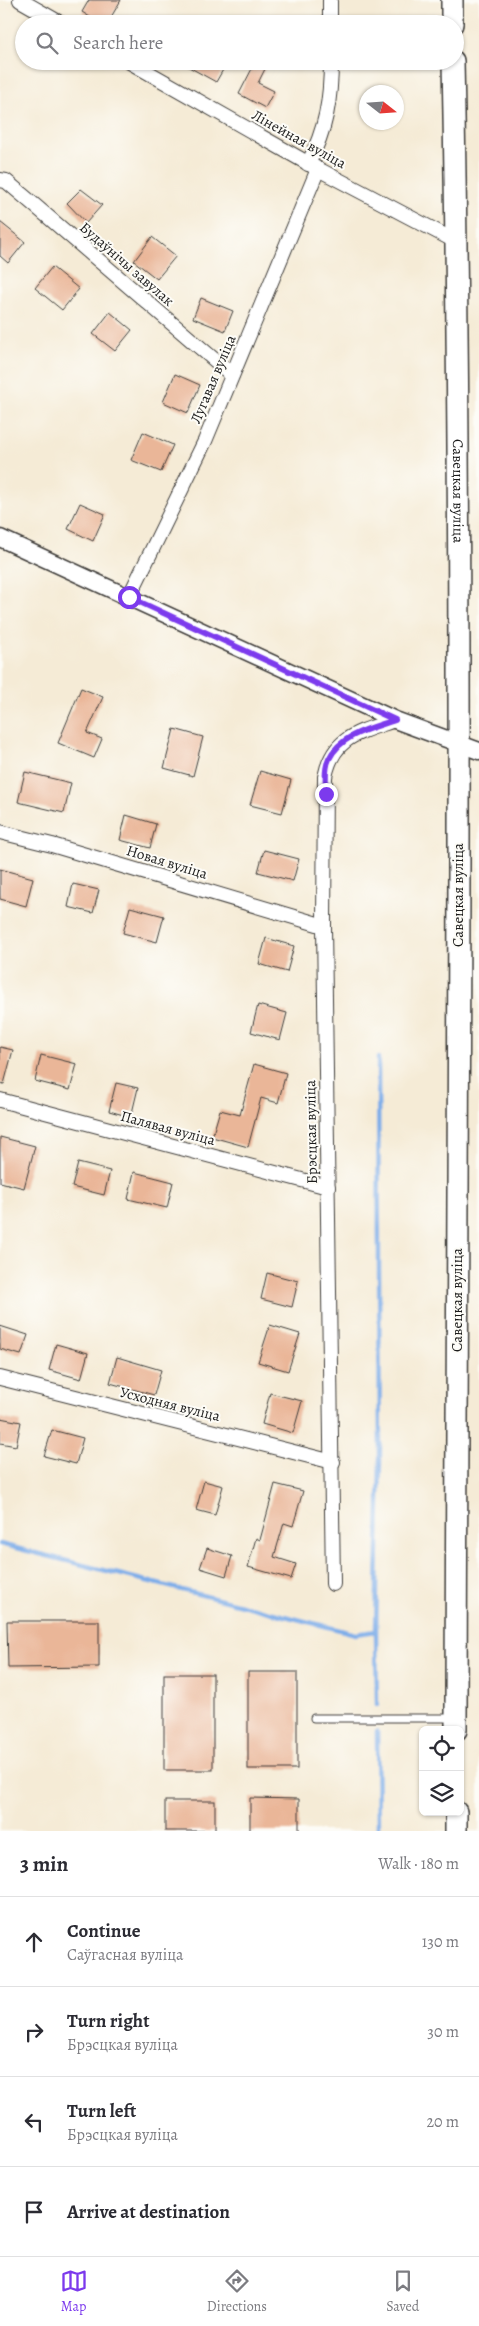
<!DOCTYPE html>
<html lang="en">
<head>
<meta charset="utf-8">
<style>
	:root { --surface:#fff; --page:#f7f7f7; --text:#2b2b33; --muted:#7c7c81; --line:#e1e1e2; --accent:#7c3aed }
	body { margin:0; font-family:Alegreya,serif; background:var(--page); color:var(--text) }
	.controls { position:absolute; right:15px; bottom:15px; display:grid; overflow:hidden; border-radius:8px; box-shadow:0 1px 4px #0004 }
	.controls button { width:45px; height:45px; display:grid; place-items:center; padding:0; border:0; border-bottom:1px solid var(--line); background:var(--surface); color:var(--text); font:25px sans-serif }
	.compass { position:absolute; left:359px; top:85px; width:45px; height:45px; border-radius:50%; background:var(--surface); box-shadow:0 1px 4px #0004; rotate:107deg }
	.stop { position:absolute; width:15px; height:15px; margin:-11px; border:4px solid #7c3aed; border-radius:50%; background:#fff }
	.stop.end { background:#7c3aed; border-color:#fff; box-shadow:0 1px 5px #0008 }
	.list { margin:0; padding:0; list-style:none }
	h2 { display:flex; justify-content:space-between; align-items:center; height:65px; margin:0; padding:0 20px; font-size:21px }
	h2 small { font-size:16px; font-weight:400; color:var(--muted) }
	.list li { display:grid; grid-template-columns:32px 1fr auto; gap:15px; align-items:center; box-sizing:border-box; height:90px; padding:0 20px; border-top:1px solid var(--line) }
	.list b { display:block; font-size:19px; white-space:nowrap }
	.list p { margin:0; font-size:16px; white-space:nowrap; color:var(--muted) }
	.list em { font-size:16px; font-style:normal; color:var(--muted) }
	.icon { flex:none; width:28px; height:28px; fill:none; stroke:currentColor; stroke-width:2; stroke-linecap:round; stroke-linejoin:round }
	.map { position:relative; flex:none; width:479px; height:1831px; overflow:hidden }
	.search { position:absolute; background:var(--surface); box-shadow:0 1px 4px #0004; left:15px; right:15px; top:15px; height:55px; display:flex; align-items:center; gap:12px; box-sizing:border-box; padding:0 18px; border-radius:28px; color:var(--muted); font-size:19px }
	.sheet { height:425px; background:var(--surface) }
	nav { display:flex; justify-content:space-around; align-items:center; box-sizing:border-box; height:70px; border-top:1px solid var(--line); background:var(--surface); font-size:14px; color:var(--muted) }
	nav a { display:grid; justify-items:center; gap:2px }
	nav .on { color:var(--accent) }
	.map>svg:first-child { display:block }
	.lines { fill:none; stroke-linecap:round; stroke-linejoin:round }
	.stream { stroke:#7faee9; stroke-width:4.5 }
	.building { fill:#eab698 }
	.service-casing { stroke:#3d3b38; stroke-width:9 }
	.minor-casing { stroke:#3d3b38; stroke-width:16 }
	.tertiary-casing { stroke:#3d3b38; stroke-width:19 }
	.primary-casing { stroke:#3d3b38; stroke-width:24 }
	.service { stroke:#fff; stroke-width:7 }
	.minor { stroke:#fff; stroke-width:14 }
	.tertiary { stroke:#fff; stroke-width:16 }
	.primary { stroke:#fff; stroke-width:21 }
	.route { stroke:#7c3aed; stroke-width:6 }
	.labels { text-anchor:middle; dominant-baseline:central; stroke-width:4; stroke-linejoin:round; paint-order:stroke }
	.street-label { font-size:15px; fill:#1c1c1c; stroke:#fdfcf7 }
</style>
</head>
<body>
<div class="map">
<svg width="479" height="1831" viewBox="0 0 479 1831">
	<rect width="100%" height="100%" fill="#fdfcf7"/>
	<filter id="ink" filterUnits="userSpaceOnUse"><feTurbulence type="fractalNoise" baseFrequency=".02" numOctaves="2"/><feDisplacementMap in="SourceGraphic" scale="10" xChannelSelector="R" yChannelSelector="G"/><feConvolveMatrix kernelMatrix="1 2 1 2 8 2 1 2 1" color-interpolation-filters="sRGB"/></filter>
	<filter id="wash" filterUnits="userSpaceOnUse"><feTurbulence type="fractalNoise" baseFrequency=".0096" numOctaves="4" result="noise"/><feDisplacementMap in="SourceGraphic" scale="20" xChannelSelector="R" yChannelSelector="G"/><feGaussianBlur stdDeviation="1.12" result="paint"/><feColorMatrix in="noise" values="0 0 0 0 0 0 0 0 0 0 0 0 0 0 0 0 0 1.4 0 .05"/><feComposite in="paint" operator="in"/></filter>
	<g filter="url(#wash)">
		<rect width="100%" height="100%" fill="#f5ebd6"/>
		<g class="lines">
			<g class="stream">
				<path d="M0,1544l356,90 20,-3 4,-171 -2,-402"/>
				<path d="M376,1631l1,74"/>
				<path d="M377,1731l1,100"/>
			</g>
		</g>
		<g id="blocks">
			<g class="building">
				<path d="M89,0h32l-14,24h-6l-19,-12z"/>
				<path d="M178,61h50l-12,21z"/>
				<path d="M256,61h13l-11,22 16,8 -9,17 -26,-14z"/>
				<path d="M81,189l21,16 -16,18 -19,-20z"/>
				<path d="M0,222l25,20 -17,21 -8,-7z"/>
				<path d="M152,237l24,19 -19,23 -23,-18z"/>
				<path d="M52,267l27,22 -17,21 -27,-22z"/>
				<path d="M201,298l32,13 -8,20 -32,-13z"/>
				<path d="M110,312l22,18 -17,21 -22,-17z"/>
				<path d="M175,374l25,11 -12,28 -25,-11z"/>
				<path d="M143,432l30,13 -12,27 -30,-12z"/>
				<path d="M80,503l25,11 -12,27 -25,-12z"/>
				<path d="M81,688l22,9 -16,36 15,6 -8,19 -36,-15z"/>
				<path d="M174,729l29,8 -10,39 -29,-8z"/>
				<path d="M260,771l31,9 -9,33 -32,-8z"/>
				<path d="M25,772l46,11 -7,30 -46,-11z"/>
				<path d="M126,815l30,9 -6,24 -30,-8z"/>
				<path d="M264,850l35,9 -6,22 -35,-9z"/>
				<path d="M0,869l33,9 -7,28 -26,-7z"/>
				<path d="M73,884l26,6 -6,23 -25,-6z"/>
				<path d="M130,907l34,9 -7,26 -34,-9z"/>
				<path d="M266,938l28,8 -7,26 -28,-8z"/>
				<path d="M258,1005l29,8 -7,27 -29,-8z"/>
				<path d="M0,1047l13,3 -9,34 -4,-1z"/>
				<path d="M41,1055l36,9 -7,26 -35,-9z"/>
				<path d="M254,1064l32,9 -8,30 -17,-5 -13,49 -36,-10 8,-27 20,5z"/>
				<path d="M116,1083l22,5 -7,29 -22,-6z"/>
				<path d="M0,1137l35,9 -11,42 -24,-6z"/>
				<path d="M78,1163l32,8 -6,24 -32,-8z"/>
				<path d="M134,1172l39,10 -6,26 -39,-9z"/>
				<path d="M267,1273l31,8 -6,26 -31,-8z"/>
				<path d="M270,1325l30,9 -12,37 -30,-9z"/>
				<path d="M0,1326l28,9 -7,20 -21,-6z"/>
				<path d="M56,1344l32,9 -7,26 -32,-9z"/>
				<path d="M117,1357l44,13 -7,25 -44,-12z"/>
				<path d="M270,1393l32,8 -9,32 -31,-9z"/>
				<path d="M0,1418l21,4 -5,24 -16,-3z"/>
				<path d="M52,1430l31,8 -7,26 -32,-8z"/>
				<path d="M204,1481l19,5 -8,29 -19,-5z"/>
				<path d="M275,1484l28,7 -10,35 -9,-3 -10,34 22,7 -5,15 -43,-12 8,-29 4,2z"/>
				<path d="M207,1548l25,8 -6,20 -26,-8z"/>
				<path d="M7,1621h92v46l-91,1z"/>
				<rect x="248" y="1672" width="49" height="97"/>
				<rect x="164" y="1674" width="49" height="96"/>
				<path d="M250,1798l49,1v32h-49z"/>
				<rect x="165" y="1801" width="50" height="30"/>
			</g>
		</g>
	</g>
	<g filter="url(#ink)">
		<use href="#blocks" fill-opacity="0" stroke="#3d3b38" stroke-width="1"/>
		<g class="lines">
			<defs>
				<path id="service" d="M314,1718h139"/>
				<g id="minor">
					<path d="M20,0l42,24"/>
					<path d="M330,0v24"/>
					<path d="M128,61l190,108 139,73"/>
					<path d="M308,164c18,-35 23,-64 23,-103"/>
					<path d="M0,180l6,1 26,22 200,172"/>
					<path d="M129,597l76,-156 113,-272"/>
					<path d="M0,832l52,13 272,81"/>
					<path d="M0,1100l328,87"/>
					<path d="M0,1378l333,84"/>
					<path d="M333,1584l-9,-658 1,-149c8,-41 35,-45 70,-57"/>
				</g>
				<path id="tertiary" d="M0,538l395,182 84,31"/>
				<g id="primary">
					<path d="M452,0v24"/>
					<path id="s1" d="M453,61c11,556 4,1113 3,1669"/>
					<path d="M456,1831v-19"/>
				</g>
			</defs>
			<use href="#service" class="service-casing"/>
			<use href="#minor" class="minor-casing"/>
			<use href="#tertiary" class="tertiary-casing"/>
			<use href="#primary" class="primary-casing"/>
			<use href="#service" class="service"/>
			<use href="#minor" class="minor"/>
			<use href="#tertiary" class="tertiary"/>
			<use href="#primary" class="primary"/>
		</g>
	</g>
	<g class="lines" filter="url(#ink)">
		<path class="route" d="M129,597l266,123c-23,8 -54,14 -66,39 -5,10 -3,24 -3,35"/>
	</g>
	<g class="labels">
		<g class="street-label">
			<text transform="translate(299 139) rotate(29)">Лінейная вуліца</text>
			<text transform="translate(127 264) rotate(41)">Будаўнічы завулак</text>
			<text transform="translate(213 379) rotate(-67)">Лугавая вуліца</text>
			<text stroke="none"><textPath href="#s1" startOffset="430">Савецкая вуліца</textPath></text>
			<text transform="translate(167 862) rotate(17)">Новая вуліца</text>
			<text transform="translate(458 895) rotate(-90)">Савецкая вуліца</text>
			<text transform="translate(168 1128) rotate(15)">Палявая вуліца</text>
			<text transform="translate(311 1132) rotate(-91)">Брэсцкая вуліца</text>
			<text transform="translate(457 1300) rotate(-90)">Савецкая вуліца</text>
			<text transform="translate(170 1404) rotate(14)">Усходняя вуліца</text>
		</g>
	</g>
</svg>
<div class="controls">
<button><svg class="icon" aria-label="locate" viewBox="0 0 24 24"><circle cx="12" cy="12" r="6"/><path d="M12 2v4M12 18v4M2 12h4M18 12h4"/></svg></button>
<button><svg class="icon" aria-label="layers" viewBox="0 0 24 24"><path d="M12 4l9 5-9 5-9-5zM3 14l9 5 9-5"/></svg></button>
</div>
<svg class="compass" viewBox="-18 -18 36 36"><path d="M0-13l5 13h-10z" fill="#e53935"/><path d="M0 13l5-13h-10z" fill="#7c7c81"/></svg>
<div class="stop" style="left:129px;top:597px"></div>
<div class="stop end" style="left:326px;top:794px"></div>
<div class="search"><svg class="icon" aria-label="search" viewBox="0 0 24 24"><circle cx="10" cy="10" r="6"/><path d="M15 15l6 6"/></svg>Search here</div>
</div>
<section class="sheet">
<h2>3 min<small>Walk · 180 m</small></h2>
<ul class="list">
<li><svg class="icon" aria-label="ahead" viewBox="0 0 24 24"><path d="M12 20V5M6 11l6-6 6 6"/></svg><div><b>Continue</b><p>Саўгасная вуліца</p></div><em>130 m</em></li>
<li><svg class="icon" aria-label="right" viewBox="0 0 24 24"><path d="M7 20v-9h11M14 6l5 5-5 5"/></svg><div><b>Turn right</b><p>Брэсцкая вуліца</p></div><em>30 m</em></li>
<li><svg class="icon" aria-label="left" viewBox="0 0 24 24"><path d="M17 20v-9H6M10 6l-5 5 5 5"/></svg><div><b>Turn left</b><p>Брэсцкая вуліца</p></div><em>20 m</em></li>
<li><svg class="icon" aria-label="arrive" viewBox="0 0 24 24"><path d="M6 21V4h12l-3 4 3 4H6"/></svg><div><b>Arrive at destination</b></div></li>
</ul>
</section>
<nav>
<a class="on"><svg class="icon" aria-label="map" viewBox="0 0 24 24"><path d="M3 6l6-2 6 2 6-2v14l-6 2-6-2-6 2zM9 4v14M15 6v14"/></svg>Map</a>
<a><svg class="icon" aria-label="directions" viewBox="0 0 24 24"><path d="M12 3l9 9-9 9-9-9zM9 14v-3h6M13 9l2 2-2 2"/></svg>Directions</a>
<a><svg class="icon" aria-label="saved" viewBox="0 0 24 24"><path d="M7 4h10v16l-5-4-5 4z"/></svg>Saved</a>
</nav>
</body>
</html>
